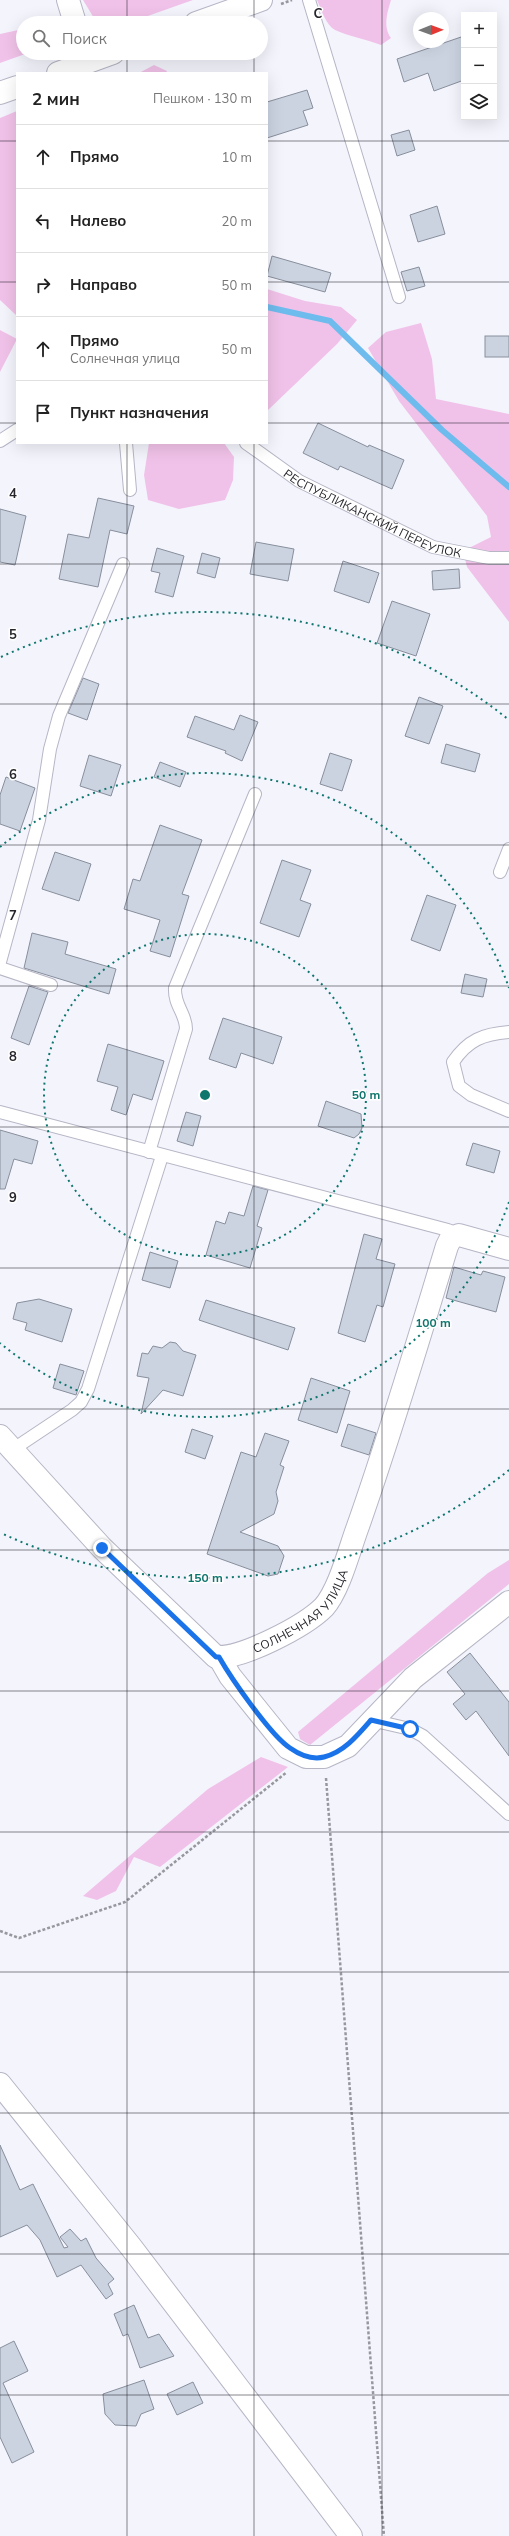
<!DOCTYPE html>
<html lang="ru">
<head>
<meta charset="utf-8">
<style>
	:root { --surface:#fff; --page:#f2f2f2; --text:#222; --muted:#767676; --line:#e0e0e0 }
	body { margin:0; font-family:Mulish,sans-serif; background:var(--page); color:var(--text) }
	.controls { position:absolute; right:12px; top:12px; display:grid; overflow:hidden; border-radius:0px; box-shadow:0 4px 16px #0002 }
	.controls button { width:36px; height:36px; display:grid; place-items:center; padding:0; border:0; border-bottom:1px solid var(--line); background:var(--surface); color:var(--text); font:20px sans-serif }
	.compass { position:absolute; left:413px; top:12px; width:36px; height:36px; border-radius:50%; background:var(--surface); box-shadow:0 4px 16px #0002; rotate:89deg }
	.stop { position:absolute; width:12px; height:12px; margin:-9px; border:3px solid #1a73e8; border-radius:50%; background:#fff }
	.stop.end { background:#1a73e8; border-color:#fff; box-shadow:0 1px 4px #0008 }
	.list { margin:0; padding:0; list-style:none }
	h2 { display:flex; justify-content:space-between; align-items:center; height:52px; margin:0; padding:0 16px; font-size:17px }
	h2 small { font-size:13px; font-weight:400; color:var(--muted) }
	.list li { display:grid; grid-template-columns:26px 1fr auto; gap:12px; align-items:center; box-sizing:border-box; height:64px; padding:0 16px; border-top:1px solid var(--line) }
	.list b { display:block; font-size:15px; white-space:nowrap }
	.list p { margin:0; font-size:13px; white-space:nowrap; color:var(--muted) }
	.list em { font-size:13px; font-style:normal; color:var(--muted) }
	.icon { flex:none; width:22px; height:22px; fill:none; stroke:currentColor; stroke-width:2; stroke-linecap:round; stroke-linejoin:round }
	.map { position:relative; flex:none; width:509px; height:2536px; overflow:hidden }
	.search { position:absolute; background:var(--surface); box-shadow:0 4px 16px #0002; left:16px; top:16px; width:252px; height:44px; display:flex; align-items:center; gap:10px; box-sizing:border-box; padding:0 14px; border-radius:22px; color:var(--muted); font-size:15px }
	.panel { position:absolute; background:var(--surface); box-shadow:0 4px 16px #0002; left:16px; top:72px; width:252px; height:372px; border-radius:0px }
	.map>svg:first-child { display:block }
	.green { fill:#f1c2e9 }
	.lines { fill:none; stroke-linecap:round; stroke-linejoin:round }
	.stream { stroke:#6ebbed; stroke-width:6 }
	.building { fill:#cbd3e1; stroke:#888f9c }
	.service-casing { stroke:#b6b6c5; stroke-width:14 }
	.minor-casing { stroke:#b6b6c5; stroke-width:24 }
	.secondary-casing { stroke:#b6b6c5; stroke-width:24 }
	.path { stroke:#97979e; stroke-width:2.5; stroke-dasharray:3 2; stroke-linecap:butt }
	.service { stroke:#fff; stroke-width:12 }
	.minor { stroke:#fff; stroke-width:22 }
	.secondary { stroke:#fff; stroke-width:22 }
	.route { stroke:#1a73e8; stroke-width:5 }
	.grid { fill:none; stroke:#26262c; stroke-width:1; stroke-opacity:0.55 }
	.ring { fill:none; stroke:#0f766e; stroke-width:2; stroke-dasharray:2 4 }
	.labels { text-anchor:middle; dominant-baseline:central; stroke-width:3; stroke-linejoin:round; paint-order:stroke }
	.street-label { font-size:12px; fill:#26262c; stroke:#fff }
	.grid-label { font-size:13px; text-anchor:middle; font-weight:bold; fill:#26262c; stroke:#fff; stroke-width:3; stroke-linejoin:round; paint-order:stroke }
	.centre { fill:#0f766e; stroke:#fff; stroke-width:2 }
	.ring-label { font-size:12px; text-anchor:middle; font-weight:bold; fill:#0f766e; stroke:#fff; stroke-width:3; stroke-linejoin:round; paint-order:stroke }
</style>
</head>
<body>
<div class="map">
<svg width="509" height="2536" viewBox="0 0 509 2536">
	<rect width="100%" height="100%" fill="#f4f4fd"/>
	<g class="green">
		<path d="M83,0h110l-65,23h-31z"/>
		<path d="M317,0h74c-4,13 -8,27 0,38l-10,7c-15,-6 -34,-9 -46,-15 -9,-5 -14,-21 -18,-30z"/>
		<path d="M23,29v24h5l-28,10v-29z"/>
		<path d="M154,65l13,6 -1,2h-27z"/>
		<path d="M17,111v205l-17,-16v-182z"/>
		<path d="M267,289l38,12 36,6 16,13 -20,24 -70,67z"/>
		<path d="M421,323l11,36 4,40 73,15v208l-42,-55 -4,-16 28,-14 -4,-21 -88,-115 -31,-53 18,-16z"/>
		<path d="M0,330l17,9 -17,33z"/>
		<path d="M149,443h75l10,14 -1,23 -8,20 -46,9 -31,-9 -4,-25z"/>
		<path d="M509,1560v24l-199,161 -10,-6 -2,-7 190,-159z"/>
		<path d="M261,1757l27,10 -128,100 -26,-10 -18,34 -19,9 -14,-4 125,-107z"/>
	</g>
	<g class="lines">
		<path class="stream" d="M267,307l63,14 112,109 67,57"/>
	</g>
	<g class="building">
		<path d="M464,36v44l-30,11 -6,-18 -24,9 -7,-23z"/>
		<path d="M307,90l6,18 -10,3 5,14 -41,13v-36z"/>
		<path d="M409,130l6,20 -18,6 -6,-21z"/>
		<path d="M437,206l8,28 -27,8 -8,-27z"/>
		<path d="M272,256l59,17 -6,19 -58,-16z"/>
		<path d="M419,267l6,19 -18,5 -6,-19z"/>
		<rect x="485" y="336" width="24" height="21"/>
		<path d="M318,423l50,24 1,-2 35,15 -12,29 -52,-23 -2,4 -35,-17z"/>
		<path d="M98,498l36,8 -7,28 -17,-4 -12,57 -39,-8 9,-45 21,4z"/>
		<path d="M0,509l26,7 -11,49 -15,-3z"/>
		<path d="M256,542l38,7 -6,32 -38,-7z"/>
		<path d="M157,548l27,8 -11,41 -18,-5 5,-19 -9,-2z"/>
		<path d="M202,553l18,5 -5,20 -18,-5z"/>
		<path d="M343,561l36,12 -10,30 -35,-12z"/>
		<path d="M459,569l1,19 -27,2 -1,-19z"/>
		<path d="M392,601l38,13 -14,42 -39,-13z"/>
		<path d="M83,678l16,6 -12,36 -19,-7z"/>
		<path d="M419,697l24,9 -14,38 -24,-8z"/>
		<path d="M240,715l18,7 -16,39 -17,-8 1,-2 -39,-14 8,-21 39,14z"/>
		<path d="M446,744l34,10 -5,18 -34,-9z"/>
		<path d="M330,753l22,7 -10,31 -22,-7z"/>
		<path d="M89,755l32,10 -10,31 -31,-10z"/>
		<path d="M160,762l26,10 -6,15 -26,-10z"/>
		<path d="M6,777l29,11 -15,43 -20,-7v-29z"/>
		<path d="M160,825l42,15 -20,54 7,2 -19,61 -20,-6 10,-31 -36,-11 9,-30 7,2z"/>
		<path d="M55,852l36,12 -12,37 -37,-12z"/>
		<path d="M282,860l29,10 -11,30 11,4 -12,33 -39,-14z"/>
		<path d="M427,895l29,10 -16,46 -29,-11z"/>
		<path d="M32,933l36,9 -3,12 51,15 -7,25 -85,-26z"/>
		<path d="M465,974l22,5 -4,18 -22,-4z"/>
		<path d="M29,986l19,6 -19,53 -18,-7z"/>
		<path d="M223,1018l59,19 -9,27 -32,-11 -5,15 -27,-9z"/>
		<path d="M108,1044l56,17 -12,39 -19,-6 -7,21 -15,-5 7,-23 -21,-6z"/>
		<path d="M326,1101l35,13 1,14 -3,6 -5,4 -36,-12z"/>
		<path d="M186,1112l15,4 -8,30 -16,-5z"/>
		<path d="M0,1130l38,11 -6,23 -18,-5 -9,30h-5z"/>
		<path d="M473,1143l27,8 -6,22 -28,-8z"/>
		<path d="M253,1186l15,4 -11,36 5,2 -12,40 -44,-13 10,-34 9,3 4,-12 15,4z"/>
		<path d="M364,1234l18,5 -6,20 19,5 -12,43 -6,-2 -12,37 -27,-9z"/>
		<path d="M150,1252l28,9 -8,27 -28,-8z"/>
		<path d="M454,1267l27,8 2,-4 22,6 -9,35 -50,-14z"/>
		<path d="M39,1299l33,10 -10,33 -37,-12 2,-7 -14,-4 4,-16z"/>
		<path d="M206,1300l89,28 -7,22 -89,-30z"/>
		<path d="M170,1342l6,1 7,8 13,4 -13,41 -20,-6 -22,24 8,-36 -12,-2 5,-23 6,1 5,-8 9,2z"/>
		<path d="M60,1364l24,7 -8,24 -23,-7z"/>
		<path d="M311,1378l39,13 -13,42 -39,-13z"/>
		<path d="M348,1424l28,9 -7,22 -28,-9z"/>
		<path d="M192,1429l21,7 -8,23 -20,-7z"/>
		<path d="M265,1433l24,8 -9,24 4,2 -8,25 2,9 -4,13 -34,18 38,14 6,10 -6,18 -10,2 -61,-22 34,-102 15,5z"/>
		<path d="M470,1653l39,49v54l-33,-45 -10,9 -13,-16 12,-10 -18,-22z"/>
		<path d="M0,2145l20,45 13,-6 31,64 4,-1 -8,-10 10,-8 11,12 5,-3 10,20 18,21 -6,5 5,10 -7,5 -25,-34 -24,12 -17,-37 -13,-15 -27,12z"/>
		<path d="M134,2305l14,33 11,-4 15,22 -34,12 -12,-34 -5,2 -9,-22z"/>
		<path d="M14,2341l14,30 -25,12 31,69 -22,11 -12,-26v-89z"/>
		<path d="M144,2380l10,29 -13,5 -5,12 -21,-1 -10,-11 -2,-20z"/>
		<path d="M193,2382l10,21 -26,12 -10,-21z"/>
	</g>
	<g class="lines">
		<defs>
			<g id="service">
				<path d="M309,0l90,297"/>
				<path d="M0,441l17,-11"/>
				<path d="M126,443l4,47"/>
				<path id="s1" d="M246,443l53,38 134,66 56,11h20"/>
				<path d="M500,872l9,-23"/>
				<path d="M0,962l39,-142 11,-71 9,-33 64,-152"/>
				<path d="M0,968l51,17"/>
				<path d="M509,1032c-26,2 -41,8 -56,30l6,24 12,9 38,16"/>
				<path d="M0,1112l448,118 11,5"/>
				<path d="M149,1152l37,-123c0,-16 -12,-23 -11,-41l80,-194"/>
				<path d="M12,1450l60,-40 9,-8 7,-13 74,-233"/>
				<path d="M371,1720l39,9 13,7 86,78"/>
			</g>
			<g id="minor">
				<path d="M68,0l7,23"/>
				<path id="s2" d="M0,1436l102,112 114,109c26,2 89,-31 108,-50 15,-17 25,-56 33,-78 33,-93 61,-188 90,-283l4,-8 8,-3 50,14"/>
				<path d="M219,1657l11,19 58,72 18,9h18l24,-11 65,-68 96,-76"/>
				<path d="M0,2084l131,163 220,289"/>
			</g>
			<g id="secondary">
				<path d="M196,23l65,-23"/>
				<path d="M58,73l55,-20"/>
				<path d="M0,93l17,-6"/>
			</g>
		</defs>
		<use href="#service" class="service-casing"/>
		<use href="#minor" class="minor-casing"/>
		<use href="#secondary" class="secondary-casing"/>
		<g class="path">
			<path d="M281,4l11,-4"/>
			<path d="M134,55l7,-2"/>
			<path d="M326,1778l58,758"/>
			<path d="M0,1931l19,7 106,-36 162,-130"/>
		</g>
		<use href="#service" class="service"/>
		<use href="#minor" class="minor"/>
		<use href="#secondary" class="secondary"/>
	</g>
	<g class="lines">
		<path class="route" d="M102,1548l114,109h3c12,21 52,79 71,91 10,7 22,12 34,9 20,-5 34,-22 47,-37l39,9"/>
	</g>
	<path class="grid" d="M127,0v23M254,0v23M382,0v2536M127,53v20M254,53v20M0,141h17M267,141h242M0,282h17M267,282h242M0,423h17M267,423h242M127,443v2093M254,443v2093M0,564h509M0,704h509M0,845h509M0,986h509M0,1127h509M0,1268h509M0,1409h509M0,1550h509M0,1691h509M0,1832h509M0,1972h509M0,2113h509M0,2254h509M0,2395h509"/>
	<g class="ring">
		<circle cx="205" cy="1095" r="161"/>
		<path d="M509 1202A322 322 0 0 1 0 1343M0 847A322 322 0 0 1 509 988"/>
		<path d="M509 1470A483 483 0 0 1 1 1533M1 657A483 483 0 0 1 509 720"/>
	</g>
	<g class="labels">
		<g class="street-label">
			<text stroke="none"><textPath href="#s1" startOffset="146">РЕСПУБЛИКАНСКИЙ ПЕРЕУЛОК</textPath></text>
			<text stroke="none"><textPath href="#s2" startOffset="410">СОЛНЕЧНАЯ УЛИЦА</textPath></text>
		</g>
	</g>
	<g class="grid-label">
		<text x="318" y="18">C</text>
		<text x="13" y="498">4</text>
		<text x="13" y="639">5</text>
		<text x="13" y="779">6</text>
		<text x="13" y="920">7</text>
		<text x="13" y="1061">8</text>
		<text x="13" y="1202">9</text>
	</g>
	<circle cx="205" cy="1095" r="6" class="centre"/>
	<g class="ring-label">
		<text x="366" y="1099">50 m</text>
		<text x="433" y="1327">100 m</text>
		<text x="205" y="1582">150 m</text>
	</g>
</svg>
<div class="controls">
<button>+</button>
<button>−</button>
<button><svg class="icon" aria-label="layers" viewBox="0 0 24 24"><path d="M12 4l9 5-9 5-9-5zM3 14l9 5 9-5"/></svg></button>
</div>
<svg class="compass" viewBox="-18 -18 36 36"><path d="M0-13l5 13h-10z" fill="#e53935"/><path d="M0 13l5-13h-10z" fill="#767676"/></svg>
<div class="stop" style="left:410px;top:1729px"></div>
<div class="stop end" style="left:102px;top:1548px"></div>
<div class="search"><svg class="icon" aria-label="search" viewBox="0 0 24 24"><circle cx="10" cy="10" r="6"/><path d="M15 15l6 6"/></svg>Поиск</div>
<section class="panel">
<h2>2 мин<small>Пешком · 130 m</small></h2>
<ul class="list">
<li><svg class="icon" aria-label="ahead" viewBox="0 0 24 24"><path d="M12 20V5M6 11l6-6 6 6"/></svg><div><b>Прямо</b></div><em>10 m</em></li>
<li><svg class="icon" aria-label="left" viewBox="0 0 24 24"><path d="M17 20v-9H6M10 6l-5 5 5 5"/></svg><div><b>Налево</b></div><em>20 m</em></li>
<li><svg class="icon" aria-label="right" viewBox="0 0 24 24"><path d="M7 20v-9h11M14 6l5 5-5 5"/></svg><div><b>Направо</b></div><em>50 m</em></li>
<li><svg class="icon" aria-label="ahead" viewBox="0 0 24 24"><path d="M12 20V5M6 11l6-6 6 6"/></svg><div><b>Прямо</b><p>Солнечная улица</p></div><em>50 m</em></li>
<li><svg class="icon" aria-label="arrive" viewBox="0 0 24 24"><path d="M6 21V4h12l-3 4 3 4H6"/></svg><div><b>Пункт назначения</b></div></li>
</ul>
</section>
</div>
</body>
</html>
